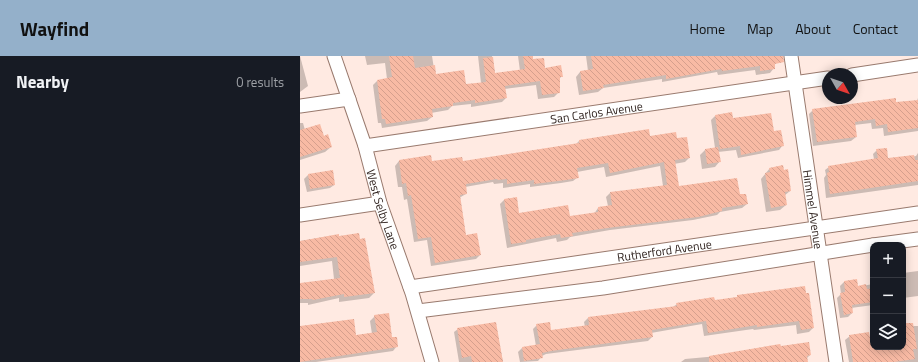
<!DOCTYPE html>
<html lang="en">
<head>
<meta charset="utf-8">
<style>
	:root { --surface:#171b24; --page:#242831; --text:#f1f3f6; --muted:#9ea1a6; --line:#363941; --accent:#94b0ca }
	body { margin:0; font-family:"Titillium Web",sans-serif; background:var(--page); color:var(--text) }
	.controls { position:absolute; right:12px; bottom:12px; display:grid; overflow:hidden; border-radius:8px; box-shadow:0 2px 10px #0003 }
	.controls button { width:36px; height:36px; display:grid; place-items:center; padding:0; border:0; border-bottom:1px solid var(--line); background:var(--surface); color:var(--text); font:20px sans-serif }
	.compass { position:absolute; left:522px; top:12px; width:36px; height:36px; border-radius:50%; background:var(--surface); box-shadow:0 2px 10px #0003; rotate:130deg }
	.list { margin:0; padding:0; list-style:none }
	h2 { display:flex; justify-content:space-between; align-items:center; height:52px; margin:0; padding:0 16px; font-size:17px }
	h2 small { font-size:13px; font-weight:400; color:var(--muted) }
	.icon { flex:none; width:22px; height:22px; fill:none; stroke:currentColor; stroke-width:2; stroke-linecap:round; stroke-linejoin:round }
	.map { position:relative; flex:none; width:618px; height:306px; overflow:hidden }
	header { display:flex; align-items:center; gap:24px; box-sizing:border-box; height:56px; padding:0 20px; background:var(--accent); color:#111 }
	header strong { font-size:19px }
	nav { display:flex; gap:22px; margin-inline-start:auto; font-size:14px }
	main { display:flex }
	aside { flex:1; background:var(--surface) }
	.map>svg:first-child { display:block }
	.shadow { fill:#0003 }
	.building { fill:url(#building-back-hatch) }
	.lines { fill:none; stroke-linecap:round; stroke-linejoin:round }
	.street-casing { stroke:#997a6e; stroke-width:15 }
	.street { stroke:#fff; stroke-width:13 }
	.labels { text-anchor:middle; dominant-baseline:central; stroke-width:4; stroke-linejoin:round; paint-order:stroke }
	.street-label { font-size:12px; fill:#2b1e1a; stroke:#ffeae2 }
</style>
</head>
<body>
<header>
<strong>Wayfind</strong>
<nav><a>Home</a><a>Map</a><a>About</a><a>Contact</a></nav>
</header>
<main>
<aside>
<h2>Nearby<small>0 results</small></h2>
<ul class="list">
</ul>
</aside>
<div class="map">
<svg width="618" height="306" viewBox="0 0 618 306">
	<defs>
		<pattern id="building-back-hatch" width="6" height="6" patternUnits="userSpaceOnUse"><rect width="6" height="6" fill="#f8baa4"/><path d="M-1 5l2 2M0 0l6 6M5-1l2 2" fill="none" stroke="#d59f8d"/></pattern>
	</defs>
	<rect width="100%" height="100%" fill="#ffeae2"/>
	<g class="shadow">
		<path d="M0,0l8,30 -8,6z"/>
		<path d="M65,0h67l3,19 30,10 16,-2 -3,-27h14l3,18 25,-3 -2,-15h14l1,4 12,9 17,7 -3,3v13l-5,5 -16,2 -2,-14 -31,4 1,9 -4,4 -31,5v-3l-19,2 -4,4 -17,3 1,4 -5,4 -45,7 -1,-5h-3l-5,-38 4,-4 10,-2 -2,-16 -18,2z"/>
		<path d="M286,0h184l4,12 -4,5 -14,2 -1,-5 -37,5 -1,-3 -55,10v-3l-59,9 -5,4 -19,3 -3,-18 4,-5 8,-1z"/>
		<path d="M618,42v33l-34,5 -1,-8 -11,1 -1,-6 -17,2 2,12 -5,4 -38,5 -4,-32 4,-4 83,-6 21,-3z"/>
		<path d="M431,57l1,6 41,13 10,13 -4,5 -41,8 -2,-8 -18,2 2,9 -5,6 -13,2 -2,-14 5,-5 10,-2 -4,-28 4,-4z"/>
		<path d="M0,67h3l2,7 18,7 8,10 -6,5 -25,8z"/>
		<path d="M350,81l26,3 13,18 -4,4 -11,2 4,23 61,9 8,8 -5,4 -22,4 -3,3 -24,5 -83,10 -40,7 -3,3 -10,2 -1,-4 -49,10 -7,-44 4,-4 14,14 51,4 25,-4 4,-6 10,-2 -2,-9 4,-4 53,-7 -3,-20 -54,11 -2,-10 -27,5 1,5 -5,4 -12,2 -31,4v-3l-27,4v-5l-9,1 -1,-2 -28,5 1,7 -7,4 6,38 15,19 -4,4 -45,7 -4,-26 -13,2 -7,-43 -3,1 -2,-13h-4l-3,-21 4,-5 31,-5 1,6h31l114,-18 3,-3z"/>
		<path d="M577,94l10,10 29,-4 2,-3v32l-92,13 -2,-20 2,-3 -1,-5 4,-3 45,-8 -1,-5z"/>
		<path d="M470,112l20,23 -6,5 2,9 -6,5 -14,2 -5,-33z"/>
		<path d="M32,115l2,14 -4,3 -23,4 -3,-13 4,-4z"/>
		<path d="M38,179l36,58 -5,5 -30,4v-4l-31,7v-2h-8v-19l34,-5 -2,-18 -32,5v-25z"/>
		<path d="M618,215v25l-15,2v-25z"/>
		<path d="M556,224l1,7 16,-3v21l-22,3 1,5 -4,4 -8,1 -3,-20 4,-4 -1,-8 4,-4z"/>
		<path d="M504,231l9,41 -4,4 -12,2 -1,-9 -42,5 -1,-1 -49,7 -2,-12 -51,9 1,4 -4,4 -102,13 -4,2 -4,5 -18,1 -2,-10 4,-4 14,-2 -3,-17 4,-4 13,6 35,-4 -1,-5 4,-4 85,-11 4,-3 37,-3z"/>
		<path d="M75,260l22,30 -4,5 -77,11h-16v-35l55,9 17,-2 -2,-13z"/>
		<path d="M195,267l8,39h-44l-5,-30 4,-3z"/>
		<path d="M603,270h15v36h-69l-4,-22 5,-4 23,6v5h30z"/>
		<path d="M510,299l-4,4 1,3h-126l4,-3 33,-3z"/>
	</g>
	<g class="building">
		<path d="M89,0h24l2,12 20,-3 1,9 28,-4 2,14 20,-2 -3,-24 10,-1 2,16 30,-4 -2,-13h10v3l11,-1 1,10 16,-3 2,12h-3v16l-18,2 -2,-14 -35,5 2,12 -32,5v-3l-22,3v3l-21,3 1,8 -47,7 -1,-5h-3l-5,-39 15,-3z"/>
		<path d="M291,0h192l1,6 -9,2v5l-15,2v-5l-38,5 -1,-2 -55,10v-4l-63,10 1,3 -21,3 -3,-20 13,-2z"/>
		<path d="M596,42v4l22,-2v28l-30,4 -1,-8 -11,2 -1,-7 -20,3 2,15 -40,5 -5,-33z"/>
		<path d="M432,56l1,6 38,-5 3,18 7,-1 3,16 -43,9 -1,-9 -20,3 -5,-34z"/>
		<path d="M20,68l4,12 4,-2 4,13 -32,10v-27z"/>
		<path d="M349,73l1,7 26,-4 1,6 10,-1 3,21 -15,2 4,26 58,-8 3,16h6l2,10 -26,4v3l-24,6 -83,10 -43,6 1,3 -12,2 -1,-4 -34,6v2l-15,2 -7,-45 13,-2 2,16 49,-8 2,11 28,-4v-5l14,-2 -2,-13 57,-7 -3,-23 -54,11 -2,-10 -31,5 2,10 -13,2 -32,4v-4l-27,4v-5l-9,1 -1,-1 -31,5 1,10 -7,1 6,40 11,-2 4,22 -46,8 -4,-26 -13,2 -7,-44 -3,1 -2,-13 -4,1 -3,-24 32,-5 1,6 30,-4 1,4 116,-18v-3z"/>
		<path d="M418,91l3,15 -14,2 -2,-15z"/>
		<path d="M587,92l1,10 26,-3 1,5h3v21l-88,13 -3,-21 2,-1 -1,-6 50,-8 -2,-9z"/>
		<path d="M483,109l1,5 4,-1 3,22 -6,1 2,13 -16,3 -6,-35 5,-1 -1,-4z"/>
		<path d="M33,114l2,15 -25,4 -2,-15z"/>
		<path d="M59,177l1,6 5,-1 10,55 -31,4v-3l-31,6 -1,-1h-12v-16l40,-5 -3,-21 -37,5v-21l39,-7v2z"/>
		<path d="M557,223l1,7 8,-2 1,5 6,-1v14l-21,3 1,8 -9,2 -4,-22 5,-1 -1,-11z"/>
		<path d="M505,230l1,7h3l5,35 -13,2 -2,-9 -42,6v-2l-49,8 -2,-12 -54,9 1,7 -102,14 -9,2 1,5 -19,3 -2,-14 18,-3 -4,-20 14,-2 1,8 38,-5 -1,-8 89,-11 -1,-3 38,-6 1,3 22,-3v-2z"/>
		<path d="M89,257l3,24h5l1,10 -98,15v-36l54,-7 2,16 21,-3 -3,-17z"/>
		<path d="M196,266l7,40h-31l-1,-6 -9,2 -5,-30z"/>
		<path d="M603,267h10l4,26h-4l2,10 -21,3h-41l-4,-27 20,-3 3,15h31z"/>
		<path d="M509,286l2,13 -4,1 1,6h-99v-6l71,-12 1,2z"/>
	</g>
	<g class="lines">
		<defs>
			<g id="street">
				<path id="s1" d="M34,0l31,90 15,57 32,90 20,69"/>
				<path id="s2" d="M491,0l45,306"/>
				<path d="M552,19l66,-10"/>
				<path d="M0,50l49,-7"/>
				<path id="s3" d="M65,90l463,-68"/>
				<path d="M0,159l80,-12"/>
				<path d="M573,189l45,-6"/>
				<path id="s4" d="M110,231l508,-74"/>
				<path d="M118,255l185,-23 270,-43"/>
			</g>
		</defs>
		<use href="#street" class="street-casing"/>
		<use href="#street" class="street"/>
	</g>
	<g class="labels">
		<g class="street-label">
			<text stroke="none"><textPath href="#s3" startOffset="234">San Carlos Avenue</textPath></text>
			<text stroke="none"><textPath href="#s1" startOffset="161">West Selby Lane</textPath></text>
			<text stroke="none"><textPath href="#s2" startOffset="155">Himmel Avenue</textPath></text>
			<text stroke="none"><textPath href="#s4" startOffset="257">Rutherford Avenue</textPath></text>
		</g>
	</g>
</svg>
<div class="controls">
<button>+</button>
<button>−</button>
<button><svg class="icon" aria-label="layers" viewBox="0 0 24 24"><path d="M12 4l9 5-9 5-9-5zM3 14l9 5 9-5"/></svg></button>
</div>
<svg class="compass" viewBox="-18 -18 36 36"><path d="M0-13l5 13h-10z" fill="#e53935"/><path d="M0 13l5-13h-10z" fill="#9ea1a6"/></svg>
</div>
</main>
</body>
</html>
